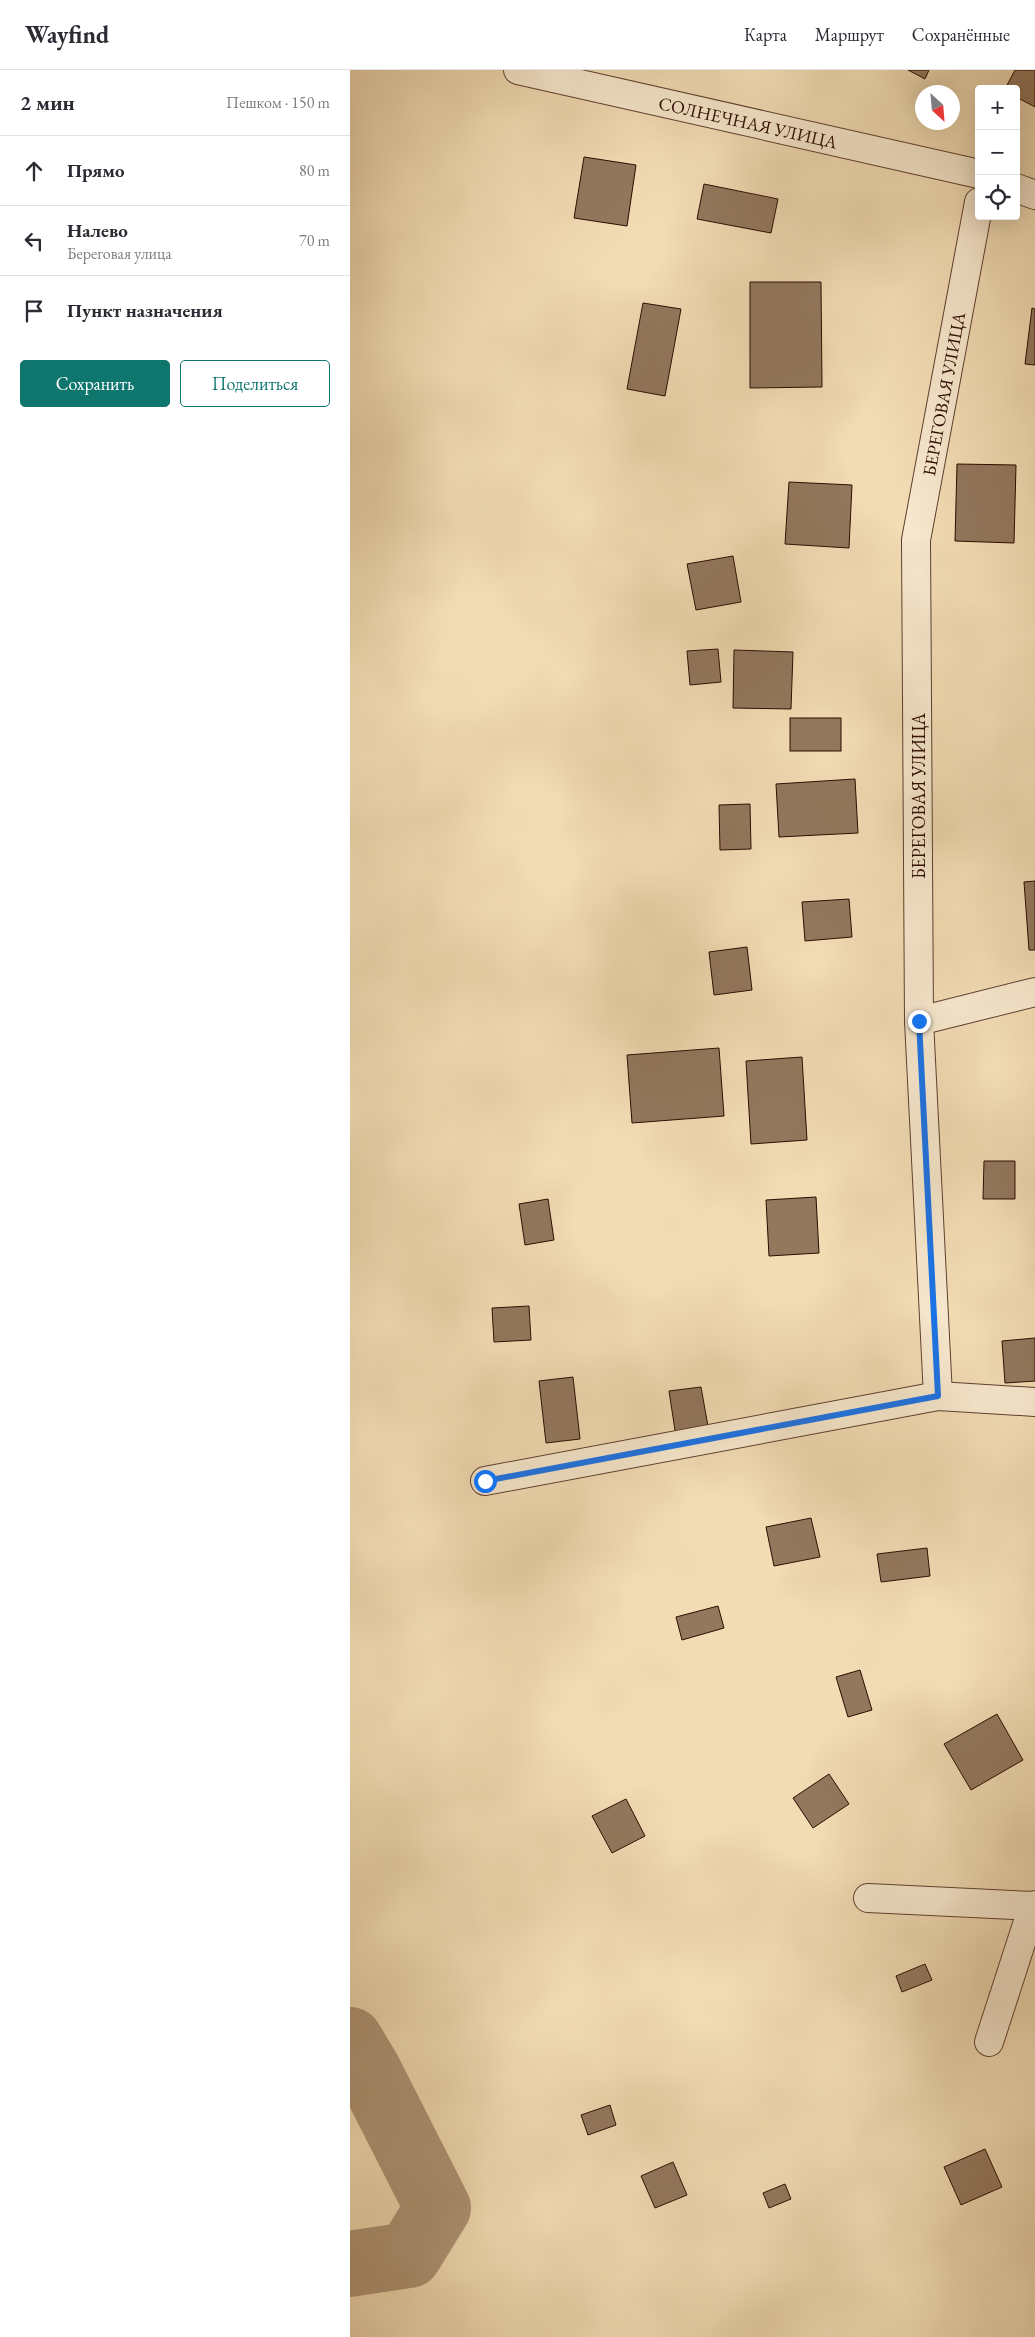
<!DOCTYPE html>
<html lang="ru">
<head>
<meta charset="utf-8">
<style>
	:root { --surface:#fff; --page:#f7f7f7; --text:#2b2b33; --muted:#7c7c81; --line:#e1e1e2; --accent:#0f766e }
	body { margin:0; font-family:"EB Garamond",serif; background:var(--page); color:var(--text) }
	.controls { position:absolute; right:15px; top:15px; display:grid; overflow:hidden; border-radius:5px; box-shadow:0 5px 20px #0002 }
	.controls button { width:45px; height:45px; display:grid; place-items:center; padding:0; border:0; border-bottom:1px solid var(--line); background:var(--surface); color:var(--text); font:25px sans-serif }
	.compass { position:absolute; left:565px; top:15px; width:45px; height:45px; border-radius:50%; background:var(--surface); box-shadow:0 5px 20px #0002; rotate:154deg }
	.stop { position:absolute; width:15px; height:15px; margin:-11px; border:4px solid #1a73e8; border-radius:50%; background:#fff }
	.stop.end { background:#1a73e8; border-color:#fff; box-shadow:0 1px 5px #0008 }
	.list { margin:0; padding:0; list-style:none }
	h2 { display:flex; justify-content:space-between; align-items:center; height:65px; margin:0; padding:0 20px; font-size:21px }
	h2 small { font-size:16px; font-weight:400; color:var(--muted) }
	.list li { display:grid; grid-template-columns:32px 1fr auto; gap:15px; align-items:center; box-sizing:border-box; height:70px; padding:0 20px; border-top:1px solid var(--line) }
	.list b { display:block; font-size:19px; white-space:nowrap }
	.list p { margin:0; font-size:16px; white-space:nowrap; color:var(--muted) }
	.list em { font-size:16px; font-style:normal; color:var(--muted) }
	.actions { display:flex; gap:10px; padding:15px 20px }
	.actions a { flex:1; padding:11px 0; border:1px solid var(--accent); border-radius:5px; text-align:center; font-size:18px; color:var(--accent) }
	.actions .main { background:var(--accent); color:#fff }
	.icon { flex:none; width:28px; height:28px; fill:none; stroke:currentColor; stroke-width:2; stroke-linecap:round; stroke-linejoin:round }
	.map { position:relative; flex:none; width:685px; height:2267px; overflow:hidden }
	header { display:flex; align-items:center; gap:30px; box-sizing:border-box; height:70px; padding:0 25px; background:var(--surface); border-bottom:1px solid var(--line) }
	header strong { font-size:24px }
	nav { display:flex; gap:28px; margin-inline-start:auto; font-size:18px }
	main { display:flex }
	aside { flex:1; background:var(--surface) }
	.map>svg:first-child { display:block }
	.lines { fill:none; stroke-linecap:round; stroke-linejoin:round }
	.river { stroke:#af9577; stroke-width:66 }
	.building { fill:#93785e; stroke:#2c0b01 }
	.street-casing { stroke:#5e3f2e; stroke-width:30 }
	.street { stroke:#f7e8ce; stroke-width:28 }
	.route { stroke:#1a73e8; stroke-width:6 }
	.labels { text-anchor:middle; dominant-baseline:central; stroke-width:4; stroke-linejoin:round; paint-order:stroke }
	.street-label { font-size:18px; fill:#2c0b01; stroke:#f7e8ce }
</style>
</head>
<body>
<header>
<strong>Wayfind</strong>
<nav><a>Карта</a><a>Маршрут</a><a>Сохранённые</a></nav>
</header>
<main>
<aside>
<h2>2 мин<small>Пешком · 150 m</small></h2>
<ul class="list">
<li><svg class="icon" aria-label="ahead" viewBox="0 0 24 24"><path d="M12 20V5M6 11l6-6 6 6"/></svg><div><b>Прямо</b></div><em>80 m</em></li>
<li><svg class="icon" aria-label="left" viewBox="0 0 24 24"><path d="M17 20v-9H6M10 6l-5 5 5 5"/></svg><div><b>Налево</b><p>Береговая улица</p></div><em>70 m</em></li>
<li><svg class="icon" aria-label="arrive" viewBox="0 0 24 24"><path d="M6 21V4h12l-3 4 3 4H6"/></svg><div><b>Пункт назначения</b></div></li>
</ul>
<div class="actions"><a class="main">Сохранить</a><a>Поделиться</a></div>
</aside>
<div class="map">
<svg width="685" height="2267" viewBox="0 0 685 2267">
	<rect width="100%" height="100%" fill="#f2dcb4"/>
	<filter id="stains"><feTurbulence type="fractalNoise" baseFrequency=".004" numOctaves="4"/><feColorMatrix values="0 0 0 0 .2 0 0 0 0 .09 0 0 0 0 .02 0 0 0 .5 -.17"/></filter>
	<radialGradient id="worn" r=".72"><stop offset=".6" stop-color="#630" stop-opacity="0"/><stop offset="1" stop-color="#630" stop-opacity=".3"/></radialGradient>
	<g class="lines">
		<path class="river" d="M0,1970l18,30 70,138 -29,47 -59,9"/>
	</g>
	<g class="building">
		<path d="M558,0h21l-4,9z"/>
		<path d="M665,0h20v37l-19,-10v-8h-11z"/>
		<path d="M234,87l52,8 -9,61 -53,-8z"/>
		<path d="M354,114l74,15 -7,34 -74,-14z"/>
		<path d="M400,212h71l1,105 -72,1z"/>
		<path d="M293,233l38,6 -16,87 -38,-7z"/>
		<path d="M682,238l3,1v56l-10,-1z"/>
		<path d="M607,394l59,1 -2,78 -59,-2z"/>
		<path d="M439,412l63,3 -3,63 -64,-4z"/>
		<path d="M383,486l8,46 -45,8 -9,-46z"/>
		<path d="M368,579l3,33 -31,3 -3,-34z"/>
		<path d="M384,580l59,2 -2,57 -58,-1z"/>
		<rect x="440" y="648" width="51" height="33"/>
		<path d="M505,709l3,54 -79,4 -3,-53z"/>
		<path d="M400,734l1,45 -31,1 -1,-45z"/>
		<path d="M685,811v69h-6l-5,-68z"/>
		<path d="M499,829l3,38 -47,4 -3,-39z"/>
		<path d="M397,877l5,43 -38,5 -5,-43z"/>
		<path d="M369,978l5,68 -92,7 -5,-68z"/>
		<path d="M452,987l5,83 -56,4 -5,-83z"/>
		<path d="M634,1091h31v38h-32z"/>
		<path d="M466,1127l3,56 -50,3 -3,-56z"/>
		<path d="M198,1129l6,41 -29,5 -6,-41z"/>
		<path d="M179,1236l2,34 -37,2 -2,-34z"/>
		<path d="M685,1268v43l-30,2 -3,-42z"/>
		<path d="M223,1307l7,62 -34,4 -7,-62z"/>
		<path d="M351,1317l8,45 -33,5 -7,-46z"/>
		<path d="M461,1448l9,39 -46,9 -8,-39z"/>
		<path d="M577,1478l3,28 -49,6 -4,-28z"/>
		<path d="M368,1536l6,22 -42,12 -6,-23z"/>
		<path d="M510,1600l12,40 -24,7 -12,-40z"/>
		<path d="M647,1644l26,46 -52,30 -27,-46z"/>
		<path d="M479,1704l20,30 -36,24 -20,-30z"/>
		<path d="M276,1729l19,37 -33,17 -20,-37z"/>
		<path d="M575,1894l7,16 -30,12 -6,-16z"/>
		<path d="M260,2035l6,20 -28,10 -7,-20z"/>
		<path d="M635,2079l17,38 -41,18 -17,-38z"/>
		<path d="M323,2092l14,33 -32,13 -14,-32z"/>
		<path d="M435,2114l6,15 -22,9 -6,-15z"/>
	</g>
	<g class="lines">
		<defs>
			<g id="street">
				<path id="s1" d="M168,0l461,104"/>
				<path d="M666,118l19,7"/>
				<path d="M569,951l116,-29"/>
				<path id="s2" d="M588,1326l-19,-375 -3,-481 63,-338"/>
				<path d="M135,1411l453,-85 97,6"/>
				<path d="M518,1828l165,8"/>
				<path d="M639,1972l44,-136 2,-1"/>
			</g>
		</defs>
		<use href="#street" class="street-casing"/>
		<use href="#street" class="street"/>
	</g>
	<g class="lines">
		<path class="route" d="M135,1411l453,-85 -19,-375"/>
	</g>
	<g class="labels">
		<g class="street-label">
			<text stroke="none"><textPath href="#s1" startOffset="236">СОЛНЕЧНАЯ УЛИЦА</textPath></text>
			<text stroke="none"><textPath href="#s2" startOffset="1005">БЕРЕГОВАЯ УЛИЦА</textPath></text>
			<text transform="translate(568 726) rotate(-90)">БЕРЕГОВАЯ УЛИЦА</text>
		</g>
	</g>
	<rect width="100%" height="100%" filter="url(#stains)"/>
	<rect width="100%" height="100%" fill="url(#worn)"/>
</svg>
<div class="controls">
<button>+</button>
<button>−</button>
<button><svg class="icon" aria-label="locate" viewBox="0 0 24 24"><circle cx="12" cy="12" r="6"/><path d="M12 2v4M12 18v4M2 12h4M18 12h4"/></svg></button>
</div>
<svg class="compass" viewBox="-18 -18 36 36"><path d="M0-13l5 13h-10z" fill="#e53935"/><path d="M0 13l5-13h-10z" fill="#7c7c81"/></svg>
<div class="stop" style="left:135px;top:1411px"></div>
<div class="stop end" style="left:569px;top:951px"></div>
</div>
</main>
</body>
</html>
